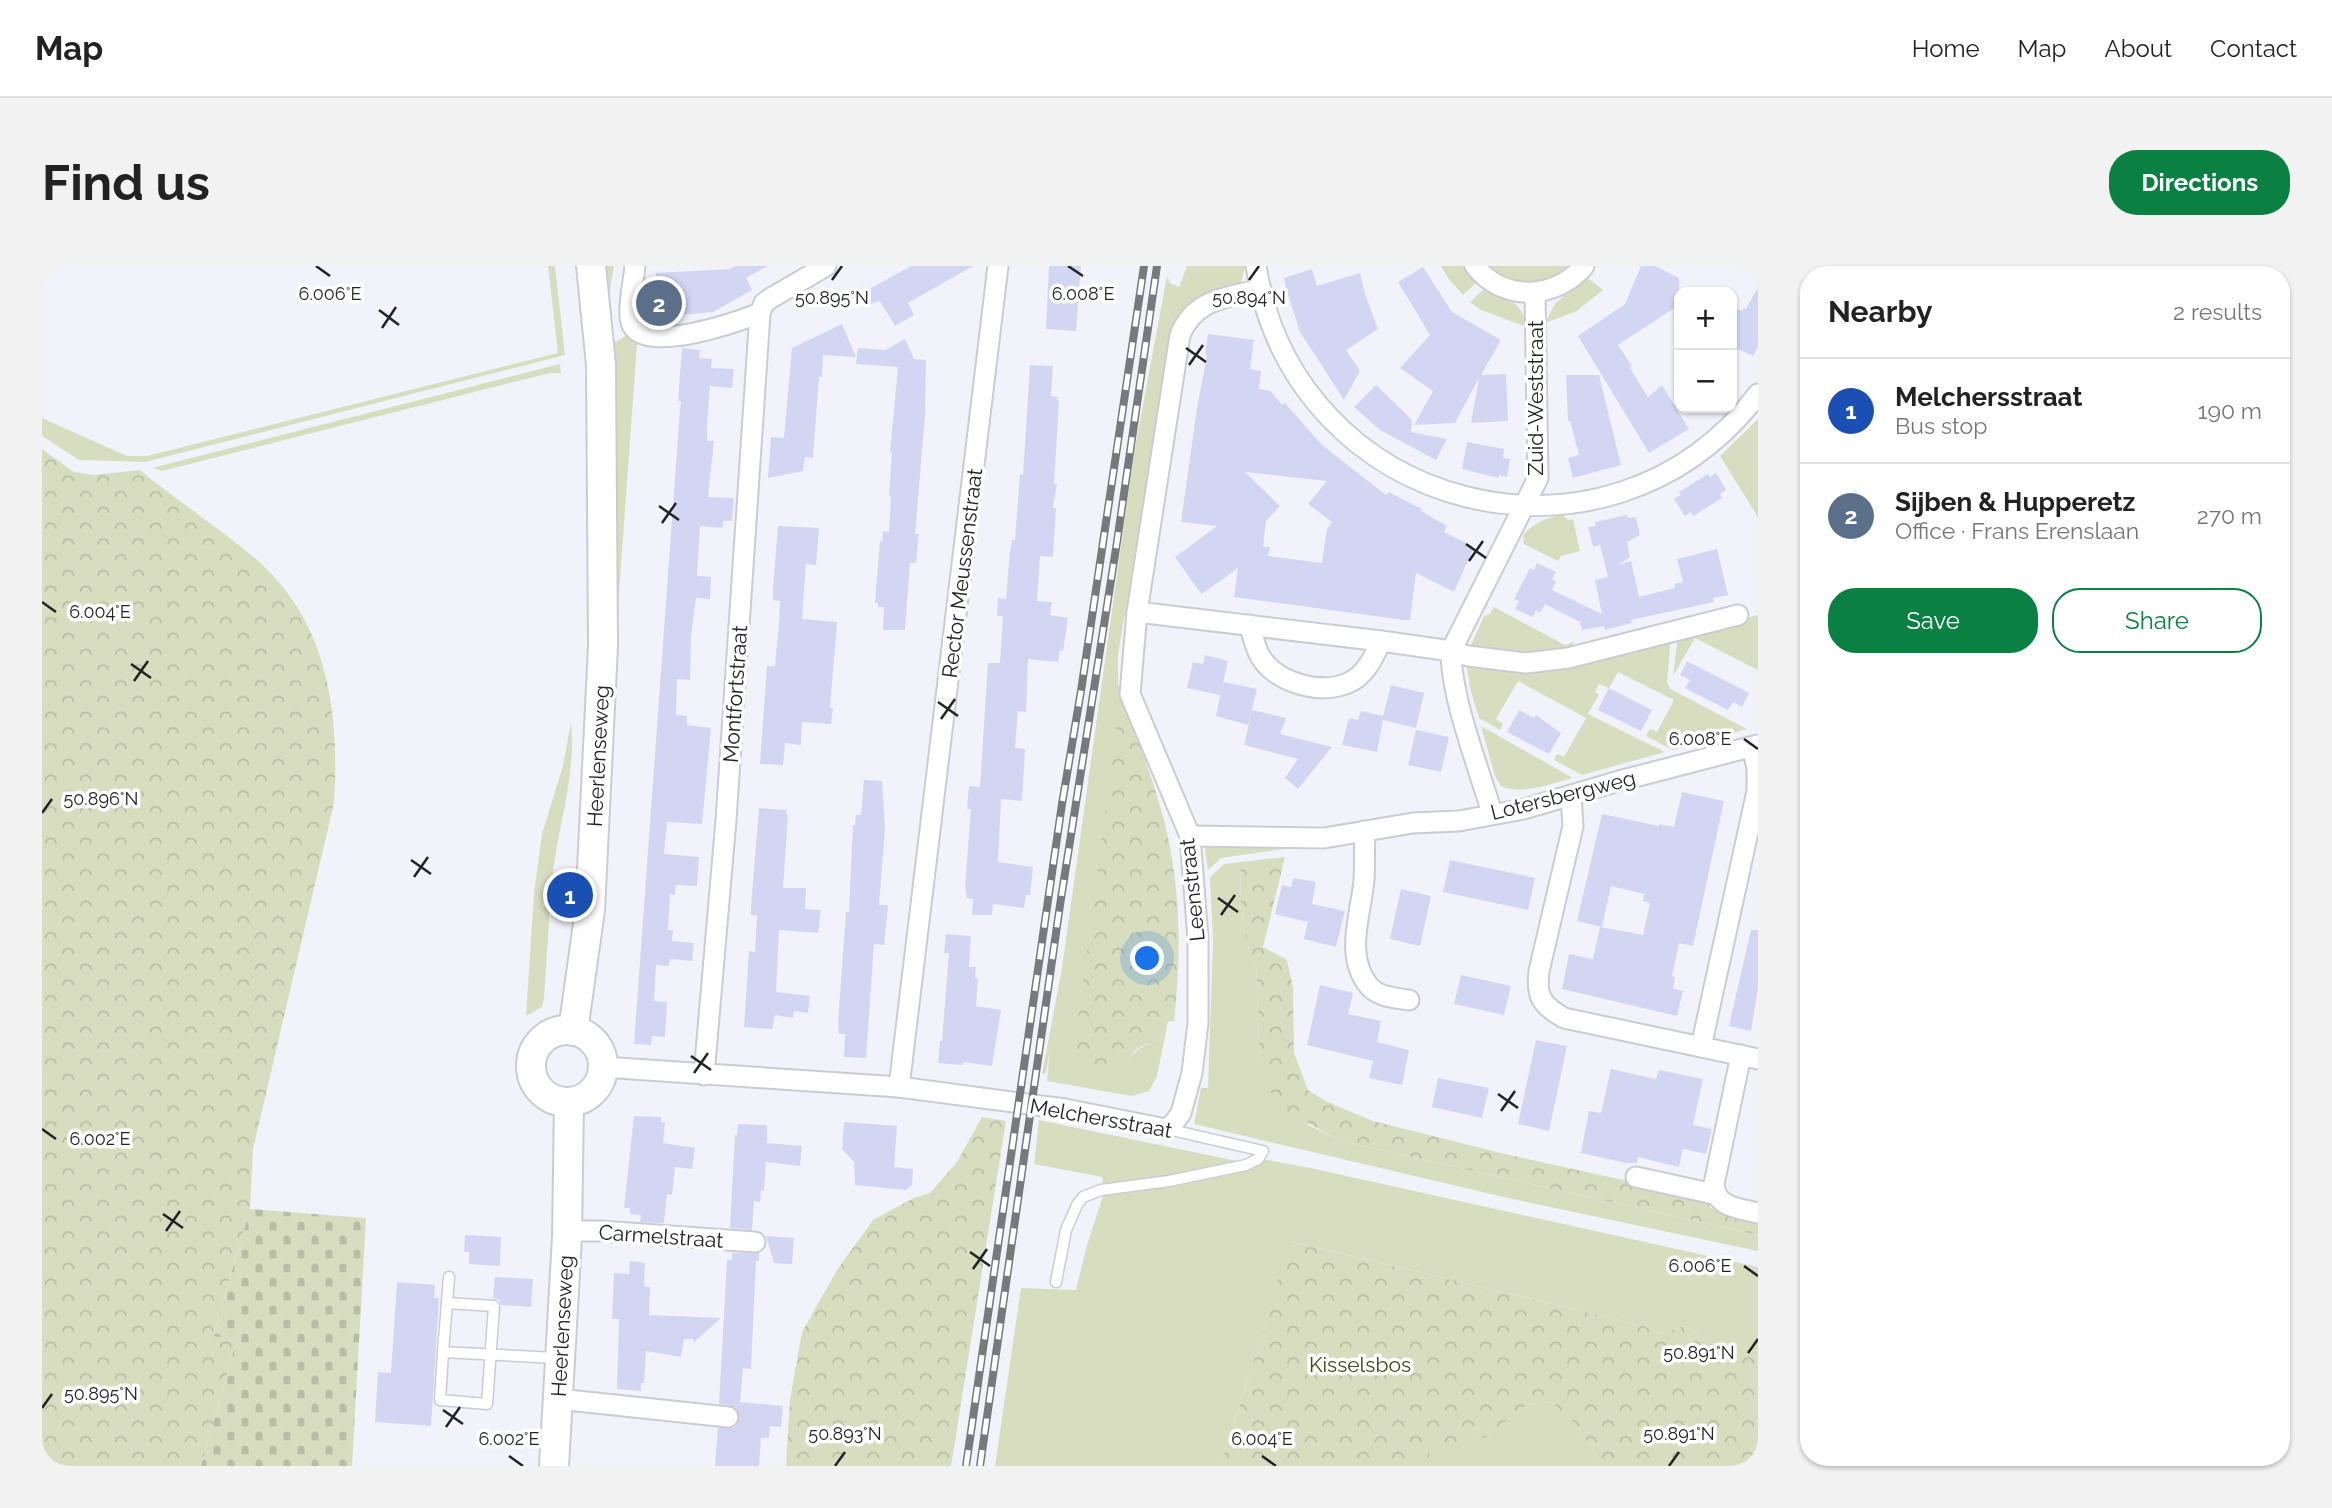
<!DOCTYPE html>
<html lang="en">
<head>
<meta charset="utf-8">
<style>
	:root { --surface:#fff; --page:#f2f2f2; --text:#222; --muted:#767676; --line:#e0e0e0; --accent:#0b8043 }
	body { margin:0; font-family:Raleway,sans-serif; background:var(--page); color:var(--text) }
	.controls { position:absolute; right:21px; top:21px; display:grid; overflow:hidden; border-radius:14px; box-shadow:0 2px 5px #0004 }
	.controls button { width:63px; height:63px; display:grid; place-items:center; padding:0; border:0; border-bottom:2px solid var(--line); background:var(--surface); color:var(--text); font:35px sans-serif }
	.you { position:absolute; left:1106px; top:693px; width:24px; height:24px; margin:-18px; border:5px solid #fff; border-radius:50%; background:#1a73e8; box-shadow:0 0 0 10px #1a73e833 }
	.badge { display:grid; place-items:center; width:46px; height:46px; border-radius:50%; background:var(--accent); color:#fff; font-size:23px; font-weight:700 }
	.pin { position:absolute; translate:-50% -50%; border:4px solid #fff; box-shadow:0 2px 7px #0006 }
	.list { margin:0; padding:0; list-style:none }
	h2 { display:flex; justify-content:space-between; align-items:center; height:91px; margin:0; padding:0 28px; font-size:30px }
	h2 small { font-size:23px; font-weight:400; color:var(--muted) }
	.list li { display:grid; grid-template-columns:46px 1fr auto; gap:21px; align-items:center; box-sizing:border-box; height:105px; padding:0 28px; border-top:2px solid var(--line) }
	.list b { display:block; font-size:26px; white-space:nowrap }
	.list p { margin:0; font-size:23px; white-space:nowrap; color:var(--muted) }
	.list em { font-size:23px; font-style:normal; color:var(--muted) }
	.actions { display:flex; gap:14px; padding:21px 28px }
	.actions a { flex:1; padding:16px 0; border:2px solid var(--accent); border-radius:28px; text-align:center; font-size:24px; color:var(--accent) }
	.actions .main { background:var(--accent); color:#fff }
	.map { position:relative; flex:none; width:1716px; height:1200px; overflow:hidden; border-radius:28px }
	header { display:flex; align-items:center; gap:42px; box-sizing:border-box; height:98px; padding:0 35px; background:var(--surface); border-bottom:2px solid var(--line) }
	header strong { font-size:33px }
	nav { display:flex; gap:38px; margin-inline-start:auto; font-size:24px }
	.intro { display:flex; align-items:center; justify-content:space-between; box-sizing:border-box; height:168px; padding:0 42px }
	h1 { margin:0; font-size:49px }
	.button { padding:18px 32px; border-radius:28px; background:var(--accent); color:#fff; font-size:24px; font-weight:700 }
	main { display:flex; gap:42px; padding:0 42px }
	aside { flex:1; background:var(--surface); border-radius:28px; box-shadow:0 2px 5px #0004 }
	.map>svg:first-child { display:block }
	.grass { fill:#d8ddc0 }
	.forest { fill:url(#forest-crowns) }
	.cemetery { fill:url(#cemetery-stones) }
	.building { fill:#d2d6f3; fill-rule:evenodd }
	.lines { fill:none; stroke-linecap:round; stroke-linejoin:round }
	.lane-casing { stroke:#cbccd3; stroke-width:13 }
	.street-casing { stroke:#cbccd3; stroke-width:23 }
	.secondary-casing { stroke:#cbccd3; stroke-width:32 }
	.lane { stroke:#fff; stroke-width:10 }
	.street { stroke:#fff; stroke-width:19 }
	.secondary { stroke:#fff; stroke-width:28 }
	.rail-casing { stroke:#78797d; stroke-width:8 }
	.rail { stroke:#fff; stroke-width:5; stroke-dasharray:16; stroke-linecap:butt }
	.ticks { fill:none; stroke:#222325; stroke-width:2.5 }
	.labels { text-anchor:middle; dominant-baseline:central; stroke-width:7; stroke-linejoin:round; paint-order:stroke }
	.street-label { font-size:21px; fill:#222325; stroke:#fff }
	.park-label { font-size:21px; fill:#404614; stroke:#fff }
	.ticks-label { font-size:18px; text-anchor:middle; fill:#222325; stroke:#fff; stroke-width:7; stroke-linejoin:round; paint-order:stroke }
</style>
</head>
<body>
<header>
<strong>Map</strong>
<nav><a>Home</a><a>Map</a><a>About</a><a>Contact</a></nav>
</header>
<div class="intro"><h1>Find us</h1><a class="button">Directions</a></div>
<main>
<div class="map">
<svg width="1716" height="1200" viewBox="0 0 1716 1200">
	<defs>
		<pattern id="forest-crowns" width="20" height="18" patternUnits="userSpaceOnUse" patternTransform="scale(1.75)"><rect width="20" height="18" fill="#d8ddc0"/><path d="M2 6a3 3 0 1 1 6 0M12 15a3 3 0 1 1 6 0" fill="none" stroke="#b9bda5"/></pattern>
		<pattern id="cemetery-stones" width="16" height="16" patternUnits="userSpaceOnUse" patternTransform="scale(1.75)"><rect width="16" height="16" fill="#d8ddc0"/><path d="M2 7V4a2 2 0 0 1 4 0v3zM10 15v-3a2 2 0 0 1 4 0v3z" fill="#b9bda5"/></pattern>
	</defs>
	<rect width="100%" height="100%" fill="#f2f3fa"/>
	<g class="grass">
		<path d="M506,0h7l10,89 -420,107 -66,-2 -37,-24v-18l85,38h20l411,-103z"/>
		<path d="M556,0h16c-3,22 -14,58 2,76l12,-8 9,10 -24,332z"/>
		<path d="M1145,0h58l-4,17c-27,14 -55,12 -67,45l-56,326v30l3,10 2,372c11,-14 18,-21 36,-26l9,-19 -11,55 -8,15 -17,5 -85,-15 3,-30 -4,22 -4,1 20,-106 72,-515 33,-177 3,7 9,4z"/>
		<path d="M1399,0h27l10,15 -15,14 -15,-17z"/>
		<path d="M1443,0h90c-18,18 -49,25 -72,14 -7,-3 -13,-10 -18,-14z"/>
		<path d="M1543,10l18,14 -26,21 -32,12 10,-19z"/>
		<path d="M1444,21c19,9 38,17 41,40l-46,-17 -11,-8z"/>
		<path d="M518,98l1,9h-11l-388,98 -10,-3z"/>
		<path d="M1716,153v98l-38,-61z"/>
		<path d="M1520,248l6,6 5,-1 7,32 -19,5 -3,5 -34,-17 -1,-9c11,-12 23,-17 39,-21z"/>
		<path d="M1452,341l71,38 9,-3 -5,10 -15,4 -85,-6 15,-34 6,-2z"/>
		<path d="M1716,349v55l-63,-32 -22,38 5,-41z"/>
		<path d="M1629,371l-4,45 3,7 77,40 -74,21 -27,-14 4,-7 7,3 17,-32 -56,-28 -9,16 -10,-4 -4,8 4,2 -11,20 77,38 -83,23 -28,-15 3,-6 7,3 22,-39 -68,-37 -22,38 7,5 -3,6 -21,-12 -9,-30 -4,-28 57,7z"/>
		<path d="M529,456c6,56 -16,112 -20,168h-7l-1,16 7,1 -6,91 -2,9 -16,9 8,-123 8,-59 21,-68z"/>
		<path d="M1439,460l92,52c-21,5 -51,18 -72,8l-6,-10z"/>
		<path d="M1242,577v6l-63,9 -13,12 -3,-21 7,-5z"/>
		<path d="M1198,596l1,42 5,37 10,27 4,97 48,60 33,16 417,94v16l-250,-53 -314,-74 7,-36h7l5,-146 -3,-65 14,-13z"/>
		<path d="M997,854l198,41 31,-1 47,9 443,98v84l-45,-8 -29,-17 -23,8 -17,-8 -354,-85 -25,85 -45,140h-225l26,-178 55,2 11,-45 17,-52 -2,-16 -68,-13z"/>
		<path d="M1509,1136l22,20 31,44h-178l6,-21 53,-7 43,-34z"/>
	</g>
	<g class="forest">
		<path d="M0,183l32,23 21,3 45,-5c36,30 75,55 111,85 77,63 89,156 83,248l-81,346 -3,60 -37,126 24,4 -36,127h-159z"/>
		<path d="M1079,428c14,37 28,74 39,112 21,70 22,143 14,215h-6l-9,19c-10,3 -18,5 -25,12 -4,4 -7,11 -11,14 -13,11 -36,5 -49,-2v-14z"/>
		<path d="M1243,591l-22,90 24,13 6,27 1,66 14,37 17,11 48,20 132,33 200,44 6,10 8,4 39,9v14l-417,-94 -56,-30 -17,-23 -8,-23 -4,-97 -10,-27 -5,-37 -1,-42z"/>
		<path d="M940,851l24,4 -55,345h-165l4,-67 12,-67 35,-62 36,-50 41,-22 16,-5 27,-31z"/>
		<path d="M1247,975l355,85 17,8 23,-8 29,17 45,8v115h-154l-31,-44 -22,-20 -23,2 -43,34 -53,8 -6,20h-206l45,-140z"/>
	</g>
	<path class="cemetery" d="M208,943l116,9 -14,248h-151l36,-127 -24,-3z"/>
	<g class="building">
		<path d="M693,0h33l-22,12 6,12 -39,22 -44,4 -11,-1 1,-7 -7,-1 4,-34 74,-4z"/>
		<path d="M869,0h62l-65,37 6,12 -19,11 -15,-25 -10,3 -6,-12z"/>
		<path d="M1007,0h32l-5,65 -30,-2z"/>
		<path d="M1599,0h14l24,12v27l-61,40 14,21 -2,2 18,29 14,-12 27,44 -40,24 -71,-117 47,-32z"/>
		<path d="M1381,1l29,45 49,28 -20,35 25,-1 2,47 -37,2 8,-45 -24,45 -41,2 19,-34 -33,-23 30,-33 -32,-53z"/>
		<path d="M1270,3l5,17 43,-13 5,21 13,35 -32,21 14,21 -16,29 -44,-68 -15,-47 -1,-7z"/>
		<path d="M1716,21v60l-5,9 -21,-10v-39l10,4 2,-3 2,1z"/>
		<path d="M800,58l14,33 -33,-2 -1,22 -3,-1 -6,82 -8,-1 -2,14 -35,7 3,-41 13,1 8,-90z"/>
		<path d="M1166,68l46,6 -4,29 11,2 -2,18 12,2 11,14 3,-2 37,42 64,50 3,-3 25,13 8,4 -1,2 26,15 -3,6 30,15 -20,45 -38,-19 -6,47h-6l-170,-23 4,-29 -36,26 -5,-6 -22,-31 42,-31 -36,-4 16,-114 10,-53 -2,-1zM1203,206l82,9 -19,23 24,18 -5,7 -5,34 -54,-7 2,-9h-7l3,-26 14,-15z"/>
		<path d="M863,73l9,20 12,1 -1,56 -10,118h4l-3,29h-6l-5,67h-22l1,-23h-6v-4h-3l5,-62 2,1 1,-11 6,1 2,-36h-2l3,-44h-2l8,-85 -42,-3 2,-16 27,2z"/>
		<path d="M640,82l18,2 -1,8 13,1 -1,9 23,1 -2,19 -22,-2 -3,36v19h7l-6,56 26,1 -2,23h-9l-1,7 -22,-2 -3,50 14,1 -1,22 -14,-1 -5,37 -1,45 -13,-1 -1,36 11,1v9l24,3 -9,96 -35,-2 -3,32 35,3 -2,29 -21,-1 -1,10 -5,-1 -2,36h5l-1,11 22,2 -2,18 -22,-2 -1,7 -13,-1 -2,36 13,1 -2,35 -13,-1 -1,9 -17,-1 46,-635 1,-8h-3z"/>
		<path d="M988,99l23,1 -2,30 7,1 -1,3 2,1 -5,83h3l-4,24h3l-3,49 -13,-1 -3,45 15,1 -2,13 18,3 -5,33 -3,-1 -2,12 -30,-3 -2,53 -8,-1 -3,37 10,1 -3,52 -21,-2 -3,63 35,5 -3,28h-4l-2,13 -31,-4 -1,11h-20l1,-16 -6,-1 -2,-11 6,-78h-4l2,-23 11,1 8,-124h12l3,-47h-6l1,-18 8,1 4,-48 2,-11h3l5,-66 3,1z"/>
		<path d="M1524,109h33l22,90 -48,13 -5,-20 11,-3 -9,-34h-2z"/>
		<path d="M1334,119l36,35 -1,12 36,7 -11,21 -56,-30 -26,-23z"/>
		<path d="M1425,176l37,7 -1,9 7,1 -3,18 -8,-2v3l-37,-9z"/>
		<path d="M1674,207l10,17 -6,4 2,4 -29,18 -2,-4 -6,4 -11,-17 7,-4 -2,-3 29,-18 2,3z"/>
		<path d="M1585,249l1,3 8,-1 4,18 -13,7 3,15 -12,8 13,-4 8,36 36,-9 -1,-4 9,-2 -6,-23 40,-10 11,46 -15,3 1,4 -83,18 1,3 -27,7 -1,-4 -22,4 -2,-8 -35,-18 -5,9 -4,-3 -3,7 -18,-8 4,-8 -5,-2 16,-31 4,2 3,-7 19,9 -4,7 4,3 -4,8 50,24 -7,-34 13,-3 -8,-32 -7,2 -5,-20 8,-1 -1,-4z"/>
		<path d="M736,260l41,2 -3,37 -10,-1 -4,55 35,3 -7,86h3l-2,16 -29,-2 -1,23 -16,-2 -2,22 -23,-1 7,-98h8l4,-43 1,-22 -7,-1v-11z"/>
		<path d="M1163,389l23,6 -8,34 -33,-7 6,-26 10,2z"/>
		<path d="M1645,395l62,32 -7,14 -9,-5 -5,8 -43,-22 5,-8 -10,-5z"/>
		<path d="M1181,416l34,7 -9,36 -32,-9z"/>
		<path d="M1349,419l33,8 -8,35 -33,-8 -6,32 -35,-7 7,-27 9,2 3,-9 22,5z"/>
		<path d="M1567,422l43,22 -11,21 -43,-21z"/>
		<path d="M1210,444l34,8 -6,16 52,13 -34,42 -13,-11 13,-19 -54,-14z"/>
		<path d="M1477,444l15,8 2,-3 25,18 -12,21 -42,-22z"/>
		<path d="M1374,464l33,7 -8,35 -33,-7z"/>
		<path d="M822,514l18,1 3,47 -6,77h9l-4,40 -10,-1 -8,114 -22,-1 1,-23h-6l-1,-11 8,-111h3l4,-87h2l1,-10h5z"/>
		<path d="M1640,526l42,9 -31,145 -14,-3 -7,33 3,1 -2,12 10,2 -6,25 -115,-27 7,-35 24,5 7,-32 43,8 7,-32 -7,-2 1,-7 -33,-8 -9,41 -25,-6 25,-107 57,12v-2l15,3z"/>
		<path d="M717,542l28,2 -1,4 2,1 -5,73h23l-1,21 16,1 -3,23 -39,-3 -3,62 34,4 -2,17 -14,-2 -1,7 -18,-3 -3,14 -28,-2 5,-76 6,1 2,-37h-6v-8z"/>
		<path d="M1408,594l85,18 -7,32 -85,-18z"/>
		<path d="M1251,612l23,4 -4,22 33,7 -9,36 -32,-8 4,-17 -33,-8 7,-29 9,2z"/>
		<path d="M1359,623l30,7 -11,50 -30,-7z"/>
		<path d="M1709,664h7v58l-7,43 -22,-5z"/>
		<path d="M904,668l25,2 -2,31h7l-1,11h3l-2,28 25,4 -9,56 -28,-4 -1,3 -25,-2 2,-22h2l7,-88h-5z"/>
		<path d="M1419,709l50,11 -7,29 -50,-11z"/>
		<path d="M1278,719l33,8 -5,21 33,7 -4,21 32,8 -7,35 -33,-7 4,-17 -66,-16z"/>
		<path d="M1494,774l31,6 -18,85 -31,-7z"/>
		<path d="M1569,803l45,10 3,-9 44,9 -10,46 19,4 -6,25 -23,-5 -4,18 -41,-10 -1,6h-11l-45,-10 8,-42 12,2z"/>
		<path d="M1396,812l51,10 -7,30 -50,-11z"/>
		<path d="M592,850l27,1v5h4l-2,21 32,5 -3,21 -17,-2 -3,28 -5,-1 -3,29 -24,-1 1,-7 -11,-1v-6h-6z"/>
		<path d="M802,856l53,4 -3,41 19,2 -1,16 -6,5 -51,-5 -1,-23 -12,-13z"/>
		<path d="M696,858l29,1v18l35,3 -2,20 -34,-4 -2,29 -3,-1 -1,12 -6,-1 -2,29 -22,-2 5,-93h2z"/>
		<path d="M423,969l36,2 -1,29 -31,-2v-12h-5z"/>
		<path d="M724,970l28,2 -2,26 -18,-1z"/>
		<path d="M690,987h27v8h-3l-5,108 -8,-1 -3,34 43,4 -2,21 -11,-1 -1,12h-8l-2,28h-44l3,-38h16l6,-10 -5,-11 -16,-3 8,-144h5z"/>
		<path d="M588,995l15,2 -1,23 6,1 -1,28 72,3 -28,25 1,-4h-10l-3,18 -35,-6 -2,32h-3v8l-24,-2 2,-70h-7l2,-46 15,1z"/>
		<path d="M453,1011l38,2 -2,28 -30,-2 -2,-5 -6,-2z"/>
		<path d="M355,1016l38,3 -1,13h5l-8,128 -56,-4 3,-50 13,1z"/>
	</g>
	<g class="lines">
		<defs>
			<g id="lane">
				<path d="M1014,1016l10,-52 11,-25 6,-8 18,-7 68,-9 77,-16 12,-6 5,-8 -96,-22"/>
				<path d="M405,1037l2,-26"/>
				<path d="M401,1086l4,-49 47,3 -7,98 -47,-4 3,-48c38,2 76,4 113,6"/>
			</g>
			<g id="street">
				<path d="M593,0c-1,13 -9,48 -3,59 15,29 105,-3 128,-12"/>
				<path d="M1214,0c39,246 351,326 502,128"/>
				<path d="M1433,0c28,36 80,34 109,0"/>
				<path d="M1219,23c-34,9 -66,9 -81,46l-43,277 244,29 70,10 17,5 58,7 42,-5 170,-43"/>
				<path d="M1207,359c4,10 6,22 11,31 16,27 60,39 88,27 17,-7 26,-26 33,-42"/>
				<path d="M1529,530l2,30 -34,145c-3,25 2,34 25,47l194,41"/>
				<path d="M1450,547c-14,-47 -41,-115 -41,-162l87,-173 -3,-185"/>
				<path d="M1323,565c-1,16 0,33 -1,49 -3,34 -20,76 5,106 9,11 26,12 40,14"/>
				<path d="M1148,570l134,2 89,-15 46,-2 65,-12 95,-28 139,-36"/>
				<path d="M1659,781l56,-256v-23l-5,-21"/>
				<path d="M1699,789l-27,129c2,24 24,24 44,29"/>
				<path d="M561,801l296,20 166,22 101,20 7,-5 8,-11 11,-40 6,-50v-84l-8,-103 -60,-142 7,-82"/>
				<path d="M662,809l22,-255 34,-507 4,-10 7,-5 55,-32"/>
				<path d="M857,821l99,-821"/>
				<path d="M1594,911l78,17"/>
				<path d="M526,965h33l154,11"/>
				<path d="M516,1133l170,18"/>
			</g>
			<g id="secondary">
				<circle cx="525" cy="800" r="36"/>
				<path d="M531,765l17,-121 13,-264 -2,-281 -10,-99"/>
				<path d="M512,1200l13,-229 2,-135"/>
			</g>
		</defs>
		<use href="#lane" class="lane-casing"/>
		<use href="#street" class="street-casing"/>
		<use href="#secondary" class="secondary-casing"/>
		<use href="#lane" class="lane"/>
		<use href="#street" class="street"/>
		<use href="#secondary" class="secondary"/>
		<defs>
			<g id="rail">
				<path d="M924,1200l96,-662 19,-113 63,-425"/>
				<path d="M938,1200l80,-561 57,-363 40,-276"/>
			</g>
		</defs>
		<use href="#rail" class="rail-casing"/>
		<use href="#rail" class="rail"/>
	</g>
	<path class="ticks" d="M274,0l14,10M1026,0l15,10M790,14l10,-14M1207,14l10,-14M337,44l20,15M340,62l14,-21M1144,82l20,14M1147,99l14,-20M617,240l20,14M620,257l14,-20M1424,278l20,14M1427,295l14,-20M0,336l14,10M89,398l20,14M92,415l14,-20M896,436l20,14M899,453l14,-20M1702,473l14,10M0,547l10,-14M369,594l20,14M372,611l14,-20M1176,632l20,14M1179,649l14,-20M649,790l20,14M652,807l14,-20M1456,828l20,14M1459,845l14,-20M0,863l14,10M121,948l20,14M124,965l14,-20M928,986l20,14M1702,1000l14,10M931,1003l14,-20M1706,1087l10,-14M0,1142l10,-14M401,1144l20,14M404,1161l14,-20M467,1190l14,10M1220,1190l14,10M793,1200l10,-14M1627,1200l10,-14"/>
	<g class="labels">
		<g class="street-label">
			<text transform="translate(1493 132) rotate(-90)">Zuid-Weststraat</text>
			<text transform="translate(920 307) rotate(-83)">Rector Meussenstraat</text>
			<text transform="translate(693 428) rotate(-86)">Montfortstraat</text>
			<text transform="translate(556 490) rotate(-87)">Heerlenseweg</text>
			<text transform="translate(1521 529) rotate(-14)">Lotersbergweg</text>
			<text transform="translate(1150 624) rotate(-96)">Leenstraat</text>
			<text transform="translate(1059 852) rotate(10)">Melchersstraat</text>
			<text transform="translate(619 970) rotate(4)">Carmelstraat</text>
			<text transform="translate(520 1060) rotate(-87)">Heerlenseweg</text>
		</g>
		<g class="park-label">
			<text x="1318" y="1098">Kisselsbos</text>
		</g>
	</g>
	<g class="ticks-label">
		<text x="1041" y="34">6.008°E</text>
		<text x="288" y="34">6.006°E</text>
		<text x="790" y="38">50.895°N</text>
		<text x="1207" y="38">50.894°N</text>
		<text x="58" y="352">6.004°E</text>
		<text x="1658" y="479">6.008°E</text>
		<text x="59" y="539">50.896°N</text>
		<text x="58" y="879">6.002°E</text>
		<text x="1658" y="1006">6.006°E</text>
		<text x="1657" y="1093">50.891°N</text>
		<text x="59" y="1134">50.895°N</text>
		<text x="803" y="1174">50.893°N</text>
		<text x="1637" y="1174">50.891°N</text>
		<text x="467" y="1179">6.002°E</text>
		<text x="1220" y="1179">6.004°E</text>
	</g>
</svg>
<div class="controls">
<button>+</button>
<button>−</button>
</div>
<div class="you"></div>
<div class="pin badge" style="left:528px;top:629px;background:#1a4fb4">1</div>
<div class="pin badge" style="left:617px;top:37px;background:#5c6f8a">2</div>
</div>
<aside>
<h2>Nearby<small>2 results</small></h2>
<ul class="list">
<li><span class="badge" style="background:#1a4fb4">1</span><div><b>Melchersstraat</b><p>Bus stop</p></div><em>190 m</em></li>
<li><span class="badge" style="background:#5c6f8a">2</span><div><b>Sijben &amp; Hupperetz</b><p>Office · Frans Erenslaan</p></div><em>270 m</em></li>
</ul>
<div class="actions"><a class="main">Save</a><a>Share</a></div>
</aside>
</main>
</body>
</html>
